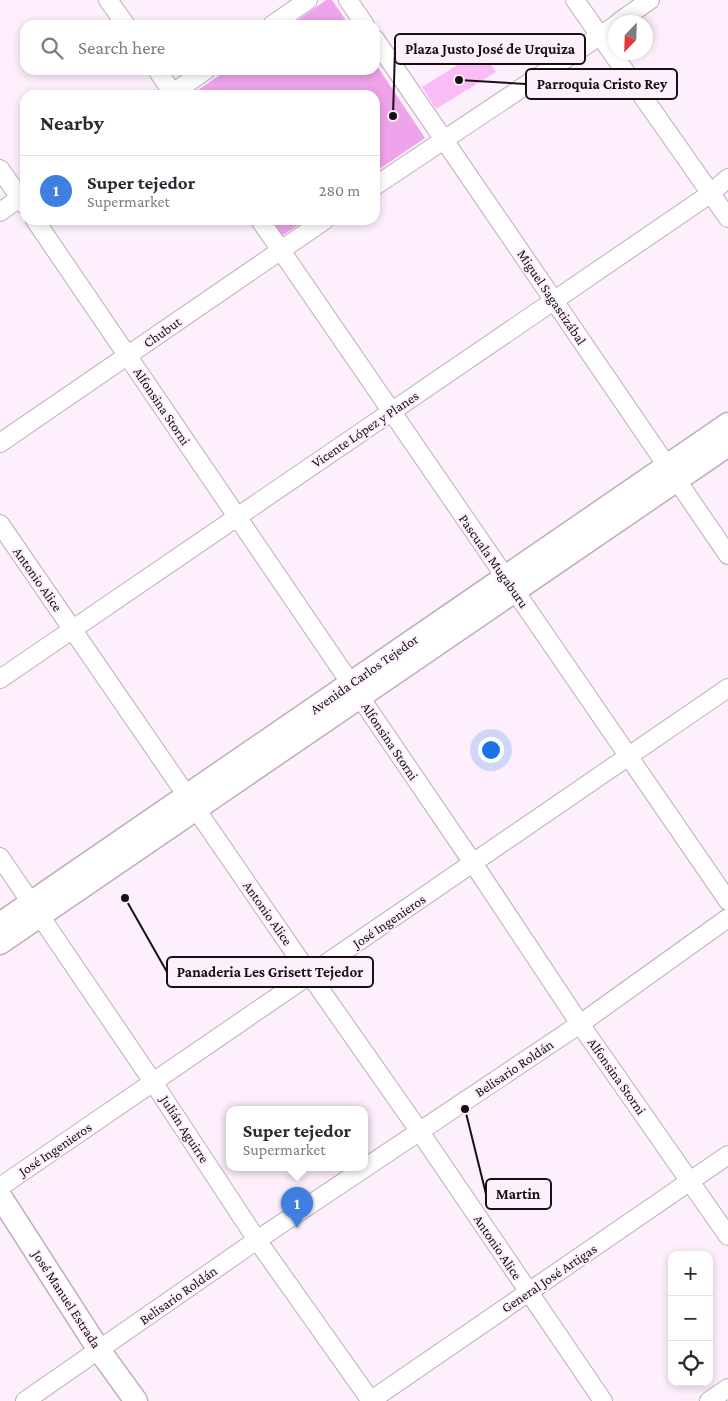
<!DOCTYPE html>
<html lang="en">
<head>
<meta charset="utf-8">
<style>
	:root { --surface:#fff; --page:#f7f7f7; --text:#2b2b33; --muted:#7c7c81; --line:#e1e1e2; --accent:#0e7c31 }
	body { margin:0; font-family:"Crimson Pro",serif; background:var(--page); color:var(--text) }
	.controls { position:absolute; right:15px; bottom:15px; display:grid; overflow:hidden; border-radius:10px; box-shadow:0 2px 8px #0003 }
	.controls button { width:45px; height:45px; display:grid; place-items:center; padding:0; border:0; border-bottom:1px solid var(--line); background:var(--surface); color:var(--text); font:25px sans-serif }
	.compass { position:absolute; left:608px; top:15px; width:45px; height:45px; border-radius:50%; background:var(--surface); box-shadow:0 2px 8px #0003; rotate:203deg }
	.you { position:absolute; left:490px; top:749px; width:18px; height:18px; margin:-12px; border:4px solid #fff; border-radius:50%; background:#1a73e8; box-shadow:0 0 0 8px #1a73e833 }
	.badge { display:grid; place-items:center; width:32px; height:32px; border-radius:50%; background:var(--accent); color:#fff; font-size:16px; font-weight:700 }
	.pin { position:absolute; translate:-50% -41px; filter:drop-shadow(0 1px 2px #0008) }
	.pin::after { content:''; position:absolute; top:26px; width:18px; height:15px; background:inherit; clip-path:polygon(0 0,100% 0,50% 100%) }
	.popup { position:absolute; left:226px; top:1106px; width:142px; height:65px; box-sizing:border-box; display:grid; place-content:center; border-radius:10px; background:var(--surface); filter:drop-shadow(0 1px 4px #0005); font-size:16px; white-space:nowrap; color:var(--muted) }
	.popup b { font-size:19px; color:var(--text) }
	.popup::after { content:''; position:absolute; left:50%; top:100%; margin-left:-10px; border:10px solid transparent; border-top-color:var(--surface) }
	.list { margin:0; padding:0; list-style:none }
	h2 { display:flex; justify-content:space-between; align-items:center; height:65px; margin:0; padding:0 20px; font-size:21px }
	h2 small { font-size:16px; font-weight:400; color:var(--muted) }
	.list li { display:grid; grid-template-columns:32px 1fr auto; gap:15px; align-items:center; box-sizing:border-box; height:70px; padding:0 20px; border-top:1px solid var(--line) }
	.list b { display:block; font-size:19px; white-space:nowrap }
	.list p { margin:0; font-size:16px; white-space:nowrap; color:var(--muted) }
	.list em { font-size:16px; font-style:normal; color:var(--muted) }
	.icon { flex:none; width:28px; height:28px; fill:none; stroke:currentColor; stroke-width:2; stroke-linecap:round; stroke-linejoin:round }
	.map { position:relative; flex:none; width:728px; height:1401px; overflow:hidden }
	.search { position:absolute; background:var(--surface); box-shadow:0 2px 8px #0003; left:20px; top:20px; width:360px; height:55px; display:flex; align-items:center; gap:12px; box-sizing:border-box; padding:0 18px; border-radius:15px; color:var(--muted); font-size:19px }
	.panel { position:absolute; background:var(--surface); box-shadow:0 2px 8px #0003; left:20px; top:90px; width:360px; height:135px; border-radius:15px }
	.map>svg:first-child { display:block }
	.green { fill:#eea3eb }
	.building { fill:#f9bcf7 }
	.lines { fill:none; stroke-linecap:round; stroke-linejoin:round }
	.minor-casing { stroke:#beadbd; stroke-width:20 }
	.major-casing { stroke:#beadbd; stroke-width:25 }
	.minor { stroke:#fff; stroke-width:18 }
	.major { stroke:#fff; stroke-width:22 }
	.labels { text-anchor:middle; dominant-baseline:central; stroke-width:4; stroke-linejoin:round; paint-order:stroke }
	.street-label { font-size:14px; fill:#161015; stroke:#fdeffc }
	.leader { fill:none; stroke:#161015; stroke-width:2 }
	.callout-dot { fill:#161015; stroke:#fdeffc; stroke-width:2 }
	.callout { fill:#fdeffc; stroke:#161015; stroke-width:2 }
	.callout-label { font-size:15px; text-anchor:middle; font-weight:bold; fill:#161015 }
</style>
</head>
<body>
<div class="map">
<svg width="728" height="1401" viewBox="0 0 728 1401">
	<rect width="100%" height="100%" fill="#fdeffc"/>
	<g class="green">
		<path d="M326,0h6l17,25h-58z"/>
		<path d="M375,63l50,75 -50,34v-77h-184l36,-25h148z"/>
		<path d="M270,220h36l-24,16z"/>
	</g>
	<path class="building" d="M482,50l14,22 -60,37 -14,-22z"/>
	<g class="lines">
		<defs>
			<g id="minor">
				<path d="M108,0l18,25"/>
				<path d="M348,0l17,25"/>
				<path d="M575,0l153,218"/>
				<path d="M619,22l31,-22"/>
				<path d="M272,25l36,-25"/>
				<path d="M375,39l353,516"/>
				<path d="M157,70l17,25"/>
				<path d="M170,95l36,-25"/>
				<path d="M0,169l25,36"/>
				<path d="M375,186l241,-161"/>
				<path d="M0,212l25,-18"/>
				<path d="M35,220l438,643 107,161 148,212"/>
				<path d="M260,220l468,681"/>
				<path d="M0,443l325,-223"/>
				<path d="M0,524l310,451 110,157 183,269"/>
				<path d="M0,679l710,-485 18,-16"/>
				<path d="M0,857l153,225 104,158 114,161"/>
				<path d="M0,1187l728,-499"/>
				<path d="M25,1401l232,-161 323,-216 148,-106"/>
				<path d="M370,1401l358,-246"/>
				<path d="M709,1401l19,-13"/>
			</g>
			<g id="major">
				<path d="M0,924l728,-500"/>
				<path d="M0,943l728,-498"/>
				<path d="M0,1196l99,154 37,51"/>
			</g>
		</defs>
		<use href="#minor" class="minor-casing"/>
		<use href="#major" class="major-casing"/>
		<use href="#minor" class="minor"/>
		<use href="#major" class="major"/>
	</g>
	<g class="labels">
		<g class="street-label">
			<text transform="translate(552 297) rotate(56)">Miguel Sagastizábal</text>
			<text transform="translate(162 332) rotate(-35)">Chubut</text>
			<text transform="translate(162 406) rotate(56)">Alfonsina Storni</text>
			<text transform="translate(365 429) rotate(-34)">Vicente López y Planes</text>
			<text transform="translate(494 561) rotate(55)">Pascuala Mugaburu</text>
			<text transform="translate(38 579) rotate(55)">Antonio Alice</text>
			<text transform="translate(364 674) rotate(-35)">Avenida Carlos Tejedor</text>
			<text transform="translate(390 741) rotate(56)">Alfonsina Storni</text>
			<text transform="translate(268 913) rotate(55)">Antonio Alice</text>
			<text transform="translate(389 921) rotate(-34)">José Ingenieros</text>
			<text transform="translate(514 1068) rotate(-34)">Belisario Roldán</text>
			<text transform="translate(617 1076) rotate(55)">Alfonsina Storni</text>
			<text transform="translate(185 1129) rotate(57)">Julián Aguirre</text>
			<text transform="translate(55 1149) rotate(-34)">José Ingenieros</text>
			<text transform="translate(498 1247) rotate(56)">Antonio Alice</text>
			<text transform="translate(549 1278) rotate(-34)">General José Artigas</text>
			<text transform="translate(178 1295) rotate(-35)">Belisario Roldán</text>
			<text transform="translate(67 1299) rotate(57)">José Manuel Estrada</text>
		</g>
	</g>
	<path class="leader" d="M393 116L395 49M459 80L526 84M125 898L167 972M465 1109L486 1194"/>
	<g class="callout-dot">
		<circle cx="393" cy="116" r="5"/>
		<circle cx="459" cy="80" r="5"/>
		<circle cx="125" cy="898" r="5"/>
		<circle cx="465" cy="1109" r="5"/>
	</g>
	<g class="callout">
		<rect x="395" y="34" width="190" height="30" rx="5"/>
		<rect x="526" y="69" width="151" height="30" rx="5"/>
		<rect x="167" y="957" width="206" height="30" rx="5"/>
		<rect x="486" y="1179" width="65" height="30" rx="5"/>
	</g>
	<g class="callout-label">
		<text x="490" y="54">Plaza Justo José de Urquiza</text>
		<text x="602" y="89">Parroquia Cristo Rey</text>
		<text x="270" y="977">Panaderia Les Grisett Tejedor</text>
		<text x="518" y="1199">Martin</text>
	</g>
</svg>
<div class="controls">
<button>+</button>
<button>−</button>
<button><svg class="icon" aria-label="locate" viewBox="0 0 24 24"><circle cx="12" cy="12" r="6"/><path d="M12 2v4M12 18v4M2 12h4M18 12h4"/></svg></button>
</div>
<svg class="compass" viewBox="-18 -18 36 36"><path d="M0-13l5 13h-10z" fill="#e53935"/><path d="M0 13l5-13h-10z" fill="#7c7c81"/></svg>
<div class="you"></div>
<div class="pin badge" style="left:297px;top:1228px;background:#3f7fe0">1</div>
<div class="popup"><b>Super tejedor</b>Supermarket</div>
<div class="search"><svg class="icon" aria-label="search" viewBox="0 0 24 24"><circle cx="10" cy="10" r="6"/><path d="M15 15l6 6"/></svg>Search here</div>
<section class="panel">
<h2>Nearby<small></small></h2>
<ul class="list">
<li><span class="badge" style="background:#3f7fe0">1</span><div><b>Super tejedor</b><p>Supermarket</p></div><em>280 m</em></li>
</ul>
</section>
</div>
</body>
</html>
